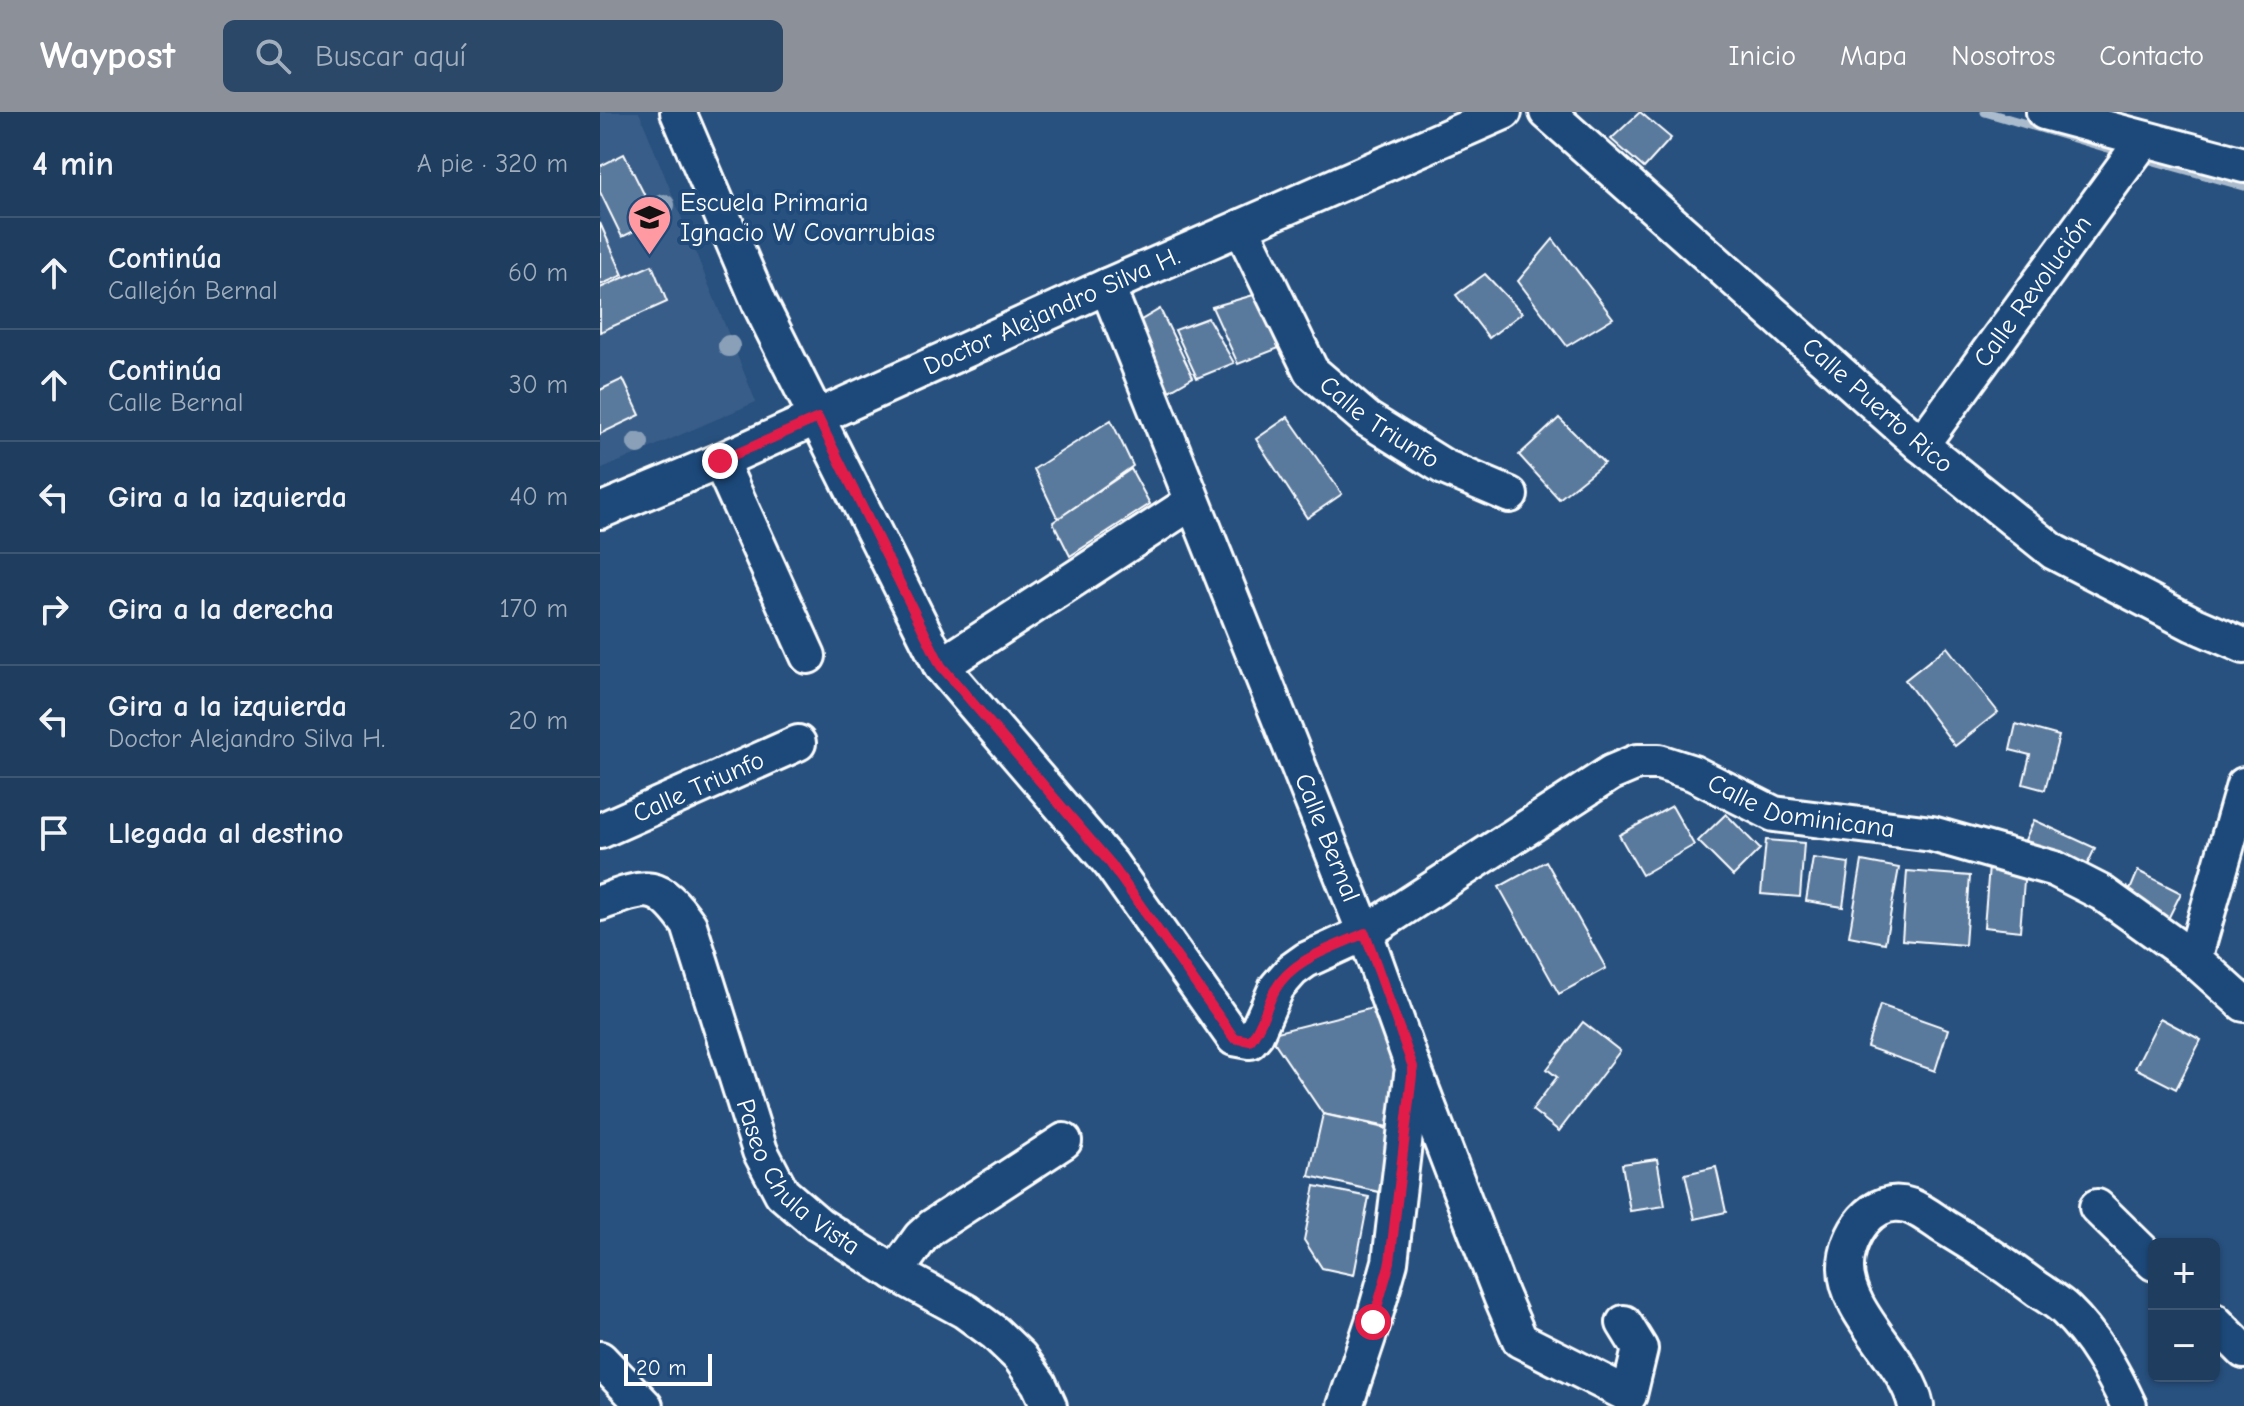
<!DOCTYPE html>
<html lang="es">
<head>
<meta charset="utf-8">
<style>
	:root { --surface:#1e3d5f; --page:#2b4868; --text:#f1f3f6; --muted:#a1aebd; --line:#3c5674; --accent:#8c9099 }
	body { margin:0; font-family:"Comic Neue",sans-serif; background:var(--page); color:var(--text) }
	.controls { position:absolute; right:24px; bottom:24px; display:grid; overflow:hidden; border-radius:12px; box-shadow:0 2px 6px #0004 }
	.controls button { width:72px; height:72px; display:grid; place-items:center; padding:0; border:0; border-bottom:2px solid var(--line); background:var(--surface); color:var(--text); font:40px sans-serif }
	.scale { position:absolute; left:24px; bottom:20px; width:88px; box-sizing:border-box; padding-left:8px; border:4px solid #fff; border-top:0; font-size:22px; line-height:28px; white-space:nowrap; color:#fff; -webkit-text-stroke:6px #1f4a7a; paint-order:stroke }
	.stop { position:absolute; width:24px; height:24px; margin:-18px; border:6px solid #e11d48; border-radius:50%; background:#fff }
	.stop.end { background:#e11d48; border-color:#fff; box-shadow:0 2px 8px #0008 }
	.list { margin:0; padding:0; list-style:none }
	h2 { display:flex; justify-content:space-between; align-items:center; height:104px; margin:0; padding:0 32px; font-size:34px }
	h2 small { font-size:26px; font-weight:400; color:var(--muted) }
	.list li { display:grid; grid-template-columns:52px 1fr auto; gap:24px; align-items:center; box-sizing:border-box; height:112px; padding:0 32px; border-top:2px solid var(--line) }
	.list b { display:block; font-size:30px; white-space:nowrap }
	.list p { margin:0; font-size:26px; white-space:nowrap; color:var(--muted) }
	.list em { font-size:26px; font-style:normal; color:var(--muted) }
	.icon { flex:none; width:44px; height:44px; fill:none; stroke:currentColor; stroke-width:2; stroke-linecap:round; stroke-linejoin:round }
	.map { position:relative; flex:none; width:1644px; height:1294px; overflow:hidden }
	header { display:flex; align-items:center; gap:48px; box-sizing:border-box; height:112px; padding:0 40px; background:var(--accent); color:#fff }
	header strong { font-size:38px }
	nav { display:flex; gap:44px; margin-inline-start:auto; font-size:28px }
	.search { width:560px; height:72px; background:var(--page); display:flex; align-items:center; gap:20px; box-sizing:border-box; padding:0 28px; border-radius:12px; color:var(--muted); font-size:30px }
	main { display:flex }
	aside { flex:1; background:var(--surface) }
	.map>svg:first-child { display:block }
	.built { fill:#375d88 }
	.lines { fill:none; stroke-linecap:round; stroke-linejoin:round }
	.stream { stroke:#aabbcd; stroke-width:9 }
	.building { fill:#5a7a9d; stroke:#fff; stroke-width:2 }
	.minor-casing { stroke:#fff; stroke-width:40 }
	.minor { stroke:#1f4a7a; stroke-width:34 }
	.tree { fill:#8aa0b9 }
	.route { stroke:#e11d48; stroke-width:10 }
	.labels { text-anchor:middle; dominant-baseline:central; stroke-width:8; stroke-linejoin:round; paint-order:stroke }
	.poi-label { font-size:26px; fill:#fff; stroke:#1f4a7a; text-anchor:start }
	.street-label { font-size:26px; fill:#fff; stroke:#1f4a7a }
</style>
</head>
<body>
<header>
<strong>Waypost</strong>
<div class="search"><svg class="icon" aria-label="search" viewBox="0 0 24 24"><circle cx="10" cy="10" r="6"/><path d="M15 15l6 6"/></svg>Buscar aquí</div>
<nav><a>Inicio</a><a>Mapa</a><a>Nosotros</a><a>Contacto</a></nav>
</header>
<main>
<aside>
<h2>4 min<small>A pie · 320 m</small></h2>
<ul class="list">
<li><svg class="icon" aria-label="ahead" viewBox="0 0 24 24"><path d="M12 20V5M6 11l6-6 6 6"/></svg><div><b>Continúa</b><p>Callejón Bernal</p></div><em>60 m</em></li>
<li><svg class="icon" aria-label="ahead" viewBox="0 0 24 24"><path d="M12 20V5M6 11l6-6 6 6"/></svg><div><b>Continúa</b><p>Calle Bernal</p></div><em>30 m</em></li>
<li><svg class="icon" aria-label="left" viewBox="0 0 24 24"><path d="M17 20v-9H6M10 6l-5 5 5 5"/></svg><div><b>Gira a la izquierda</b></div><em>40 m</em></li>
<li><svg class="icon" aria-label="right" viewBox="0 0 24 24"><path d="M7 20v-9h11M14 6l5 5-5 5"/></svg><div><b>Gira a la derecha</b></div><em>170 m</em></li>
<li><svg class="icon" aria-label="left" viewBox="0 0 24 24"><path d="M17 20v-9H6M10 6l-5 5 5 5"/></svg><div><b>Gira a la izquierda</b><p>Doctor Alejandro Silva H.</p></div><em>20 m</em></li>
<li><svg class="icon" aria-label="arrive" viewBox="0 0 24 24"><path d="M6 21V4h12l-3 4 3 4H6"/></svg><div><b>Llegada al destino</b></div></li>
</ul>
</aside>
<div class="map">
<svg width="1644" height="1294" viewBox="0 0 1644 1294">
	<rect width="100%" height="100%" fill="#28517f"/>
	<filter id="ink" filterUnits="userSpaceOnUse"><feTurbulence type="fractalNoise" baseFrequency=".0125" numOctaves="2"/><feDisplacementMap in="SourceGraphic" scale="16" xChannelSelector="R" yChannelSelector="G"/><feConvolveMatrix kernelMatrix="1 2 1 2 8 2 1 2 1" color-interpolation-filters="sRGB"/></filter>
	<g filter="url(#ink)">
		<path class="built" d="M0,0h39l117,290 -156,68z"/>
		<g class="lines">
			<g class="stream">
				<path d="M1385,0l140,41"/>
				<path d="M1540,45l104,29"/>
			</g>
		</g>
		<g class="building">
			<path d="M1040,0l31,26 -27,30 -33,-29z"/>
			<path d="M24,42l33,66 -35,17 -22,-45v-26z"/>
			<path d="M0,111l23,52 -23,10z"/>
			<path d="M953,127l60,79 -46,28 -49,-65z"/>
			<path d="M52,153l15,37 -67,30v-44z"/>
			<path d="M885,162l37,39 -33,25 -33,-43z"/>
			<path d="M657,182l22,54 -41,16 -26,-57z"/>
			<path d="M560,197l33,68 -31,18 -31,-69z"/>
			<path d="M608,206l26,45 -37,15 -22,-48z"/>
			<path d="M23,267l17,36 -40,19v-44z"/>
			<path d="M688,305l54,77 -35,24 -51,-79z"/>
			<path d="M959,306l45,45 -45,36 -40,-44z"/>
			<path d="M511,308l22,46 -75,53 -24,-50z"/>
			<path d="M531,357l19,35 -80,52 -17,-34z"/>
			<path d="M1347,535l51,65 -43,34 -50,-66z"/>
			<path d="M1416,612l43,12 -14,54 -22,-6 7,-29 -20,-5z"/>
			<path d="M1072,694l22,39 -52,30 -23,-40z"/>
			<path d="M1126,702l34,35 -27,27 -35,-35z"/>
			<path d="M1434,708l61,28 -14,30 -61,-27z"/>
			<path d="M1166,728l38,3 -4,54 -39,-3z"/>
			<path d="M1213,746l36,5 -6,44 -37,-6z"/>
			<path d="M946,749l60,107 -47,26 -60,-107z"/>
			<path d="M1262,749l37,7 -14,75 -36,-7z"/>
			<path d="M1389,754l36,3 -5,62 -36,-4z"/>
			<path d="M1307,759l63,5 -5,69 -63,-5z"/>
			<path d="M1538,759l43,22 -17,34 -39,-25z"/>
			<path d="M1280,893l68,24 -13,42 -68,-24z"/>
			<path d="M781,894l18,69 -11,52 -65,-13 -54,-80z"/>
			<path d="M1560,906l41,22 -25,49 -41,-21z"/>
			<path d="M983,910l37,29 -61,80 -27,-21 25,-33 -10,-8z"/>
			<path d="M723,1002l70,16 -14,62 -70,-16z"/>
			<path d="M1057,1047l8,47 -35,5 -8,-47z"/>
			<path d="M1116,1055l10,45 -31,7 -10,-45z"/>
			<path d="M715,1074l54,11 -15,78 -32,-7 -18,-28z"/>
		</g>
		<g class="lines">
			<defs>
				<g id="minor">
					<path id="s1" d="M78,0l82,192 181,362 170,198 123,174 16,3 6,-7 21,-47 15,-17 14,-10 59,-27 246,-160 26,-11h22l34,11 81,41 158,20 123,35 47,24 92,66 50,45"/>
					<path id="s2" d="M947,0l374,333 133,107 139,72 51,22"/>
					<path d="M1444,0l200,53"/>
					<path id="s3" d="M641,115l70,144 56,48 77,48 66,28"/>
					<path id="s4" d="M507,174l258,647 48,134 88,229 19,44 109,55 11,-46 -16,-26"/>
					<path id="s5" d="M1321,333l223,-306"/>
					<path d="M120,349l88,195"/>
					<path id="s6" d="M0,399l120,-50 387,-175 397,-174"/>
					<path d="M341,554l251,-164"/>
					<path id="s7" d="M0,719l198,-88"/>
					<path id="s8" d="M0,791c48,-18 58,-22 89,22l71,226 22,42 36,31 77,49 70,38 30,22 25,24 19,27 10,22"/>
					<path d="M1594,847l50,-174"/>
					<path d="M1497,1095l57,56"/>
					<path d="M295,1161l26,-36 11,-10 132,-86"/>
					<path d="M1614,1209l30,30"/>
					<path d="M0,1247l45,47"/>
					<path d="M745,1294l28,-84 17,-60 22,-187"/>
					<path d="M1316,1294c-9,-46 -71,-92 -70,-139 0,-31 27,-74 64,-61 13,5 25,15 36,22 32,19 62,39 91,61 10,7 21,13 29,21 28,27 47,62 63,96"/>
				</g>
			</defs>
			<use href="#minor" class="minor-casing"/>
			<use href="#minor" class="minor"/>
		</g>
		<g class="tree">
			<circle cx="64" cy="93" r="11"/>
			<circle cx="129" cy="234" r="11"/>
			<circle cx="38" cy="331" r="11"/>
		</g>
	</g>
	<g class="lines" filter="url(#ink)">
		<path class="route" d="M120,349l98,-43 123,248 170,198 123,174 16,3c12,-14 16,-35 25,-51 18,-32 58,-42 90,-57l48,134 -23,195 -17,60"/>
	</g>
	<defs>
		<symbol id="school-pin" viewBox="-11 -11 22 30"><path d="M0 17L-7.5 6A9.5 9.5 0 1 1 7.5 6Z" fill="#ff9aa2" stroke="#1f4a7a"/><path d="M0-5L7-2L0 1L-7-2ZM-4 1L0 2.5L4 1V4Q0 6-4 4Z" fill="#111"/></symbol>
	</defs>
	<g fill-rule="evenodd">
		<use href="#school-pin" x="24" y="80" width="51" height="69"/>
	</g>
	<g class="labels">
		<g class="poi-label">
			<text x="80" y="91">Escuela Primaria<tspan x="80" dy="30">Ignacio W Covarrubias</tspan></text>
		</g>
		<g class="street-label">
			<text stroke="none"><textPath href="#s5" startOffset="190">Calle Revolución</textPath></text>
			<text stroke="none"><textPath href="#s6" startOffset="494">Doctor Alejandro Silva H.</textPath></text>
			<text stroke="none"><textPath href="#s2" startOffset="442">Calle Puerto Rico</textPath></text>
			<text stroke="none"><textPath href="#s3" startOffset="246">Calle Triunfo</textPath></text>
			<text stroke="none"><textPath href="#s7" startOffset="108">Calle Triunfo</textPath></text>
			<text stroke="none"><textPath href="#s1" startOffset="1764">Calle Dominicana</textPath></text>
			<text stroke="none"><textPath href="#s4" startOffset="594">Calle Bernal</textPath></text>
			<text stroke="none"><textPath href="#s8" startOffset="386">Paseo Chula Vista</textPath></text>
		</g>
	</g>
</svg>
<div class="controls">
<button>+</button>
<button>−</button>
</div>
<div class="scale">20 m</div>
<div class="stop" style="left:773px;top:1210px"></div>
<div class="stop end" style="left:120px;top:349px"></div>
</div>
</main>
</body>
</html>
